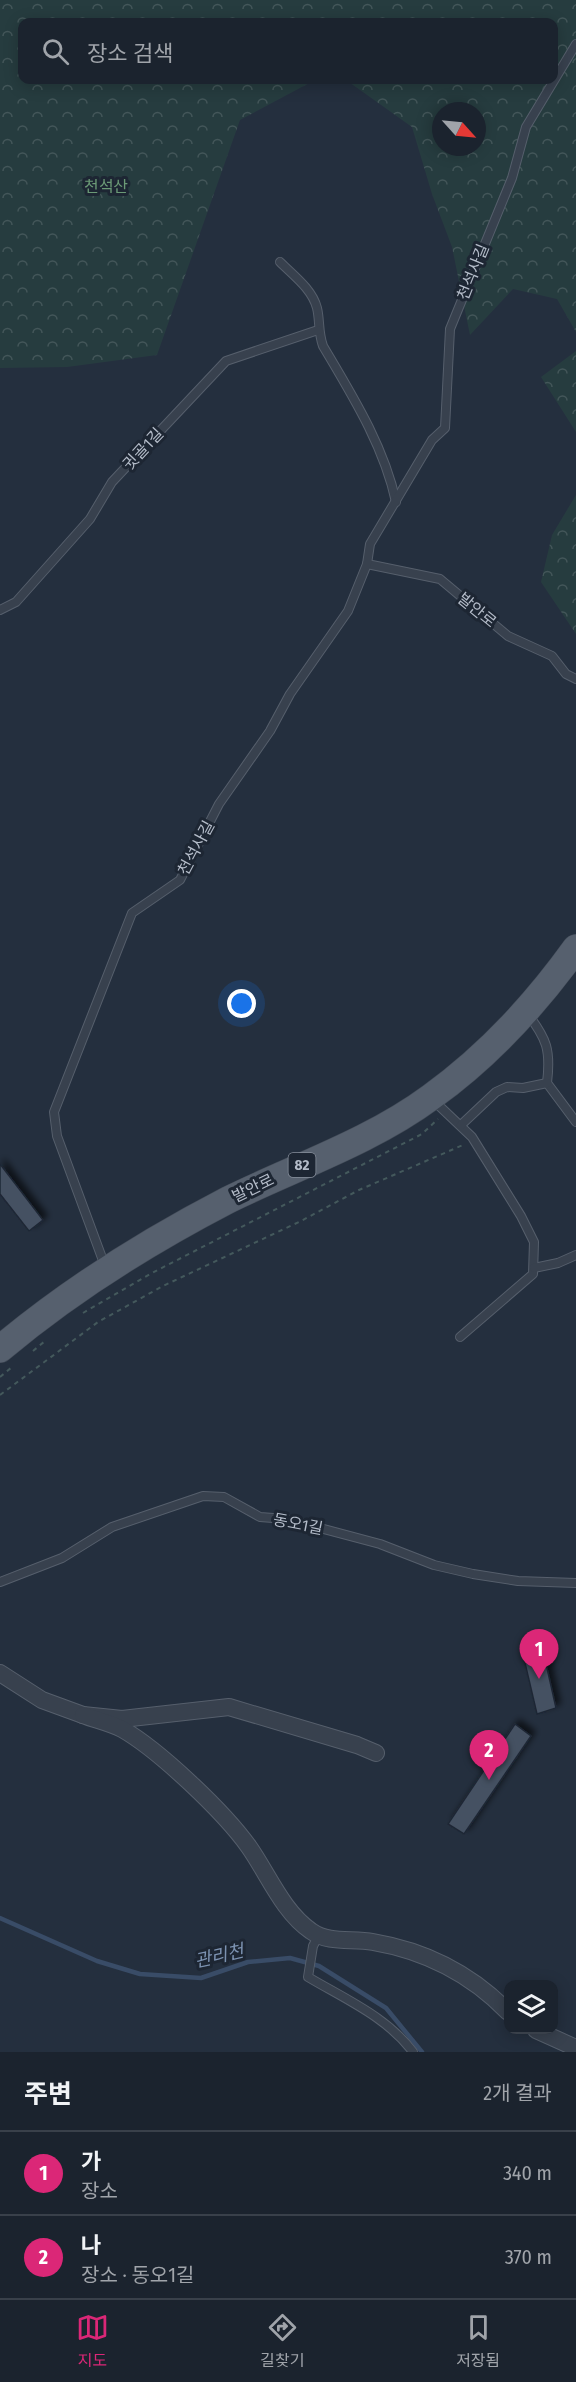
<!DOCTYPE html>
<html lang="ko">
<head>
<meta charset="utf-8">
<style>
	:root { --surface:#1b232e; --page:#282f3a; --text:#f1f3f6; --muted:#a0a4aa; --line:#39404a; --accent:#db2777 }
	body { margin:0; font-family:"Fira Sans Condensed","Noto Sans KR",sans-serif; background:var(--page); color:var(--text) }
	.controls { position:absolute; right:18px; bottom:18px; display:grid; overflow:hidden; border-radius:12px; box-shadow:0 3px 15px #0003 }
	.controls button { width:54px; height:54px; display:grid; place-items:center; padding:0; border:0; border-bottom:2px solid var(--line); background:var(--surface); color:var(--text); font:30px sans-serif }
	.compass { position:absolute; left:432px; top:102px; width:54px; height:54px; border-radius:50%; background:var(--surface); box-shadow:0 3px 15px #0003; rotate:117deg }
	.you { position:absolute; left:242px; top:1004px; width:21px; height:21px; margin:-15px; border:4px solid #fff; border-radius:50%; background:#1a73e8; box-shadow:0 0 0 9px #1a73e833 }
	.badge { display:grid; place-items:center; width:39px; height:39px; border-radius:50%; background:var(--accent); color:#fff; font-size:20px; font-weight:700 }
	.pin { position:absolute; translate:-50% -50px; filter:drop-shadow(0 2px 3px #0008) }
	.pin::after { content:''; position:absolute; top:32px; width:21px; height:18px; background:inherit; clip-path:polygon(0 0,100% 0,50% 100%) }
	.list { margin:0; padding:0; list-style:none }
	h2 { display:flex; justify-content:space-between; align-items:center; height:78px; margin:0; padding:0 24px; font-size:26px }
	h2 small { font-size:20px; font-weight:400; color:var(--muted) }
	.list li { display:grid; grid-template-columns:39px 1fr auto; gap:18px; align-items:center; box-sizing:border-box; height:84px; padding:0 24px; border-top:2px solid var(--line) }
	.list b { display:block; font-size:22px; white-space:nowrap }
	.list p { margin:0; font-size:20px; white-space:nowrap; color:var(--muted) }
	.list em { font-size:20px; font-style:normal; color:var(--muted) }
	.icon { flex:none; width:33px; height:33px; fill:none; stroke:currentColor; stroke-width:2; stroke-linecap:round; stroke-linejoin:round }
	.map { position:relative; flex:none; width:576px; height:2052px; overflow:hidden }
	.search { position:absolute; background:var(--surface); box-shadow:0 3px 15px #0003; left:18px; right:18px; top:18px; height:66px; display:flex; align-items:center; gap:15px; box-sizing:border-box; padding:0 21px; border-radius:12px; color:var(--muted); font-size:22px }
	.sheet { height:246px; background:var(--surface) }
	nav { display:flex; justify-content:space-around; align-items:center; box-sizing:border-box; height:84px; border-top:2px solid var(--line); background:var(--surface); font-size:16px; color:var(--muted) }
	nav a { display:grid; justify-items:center; gap:3px }
	nav .on { color:var(--accent) }
	.map>svg:first-child { display:block }
	.forest { fill:url(#forest-crowns); fill-rule:evenodd }
	.lines { fill:none; stroke-linecap:round; stroke-linejoin:round }
	.stream { stroke:#394c67; stroke-width:4.5 }
	.building { fill:#455162; stroke:#1f2835; stroke-width:1.5; filter:url(#shadow) }
	.lane-casing { stroke:#565f6c; stroke-width:10 }
	.street-casing { stroke:#565f6c; stroke-width:18 }
	.primary-casing { stroke:#414a57; stroke-width:28 }
	.path { stroke:#44595c; stroke-width:2; stroke-dasharray:4.5 4.5; stroke-linecap:butt }
	.lane { stroke:#38414e; stroke-width:8 }
	.street { stroke:#38414e; stroke-width:16 }
	.primary { stroke:#56606e; stroke-width:27 }
	.labels { text-anchor:middle; dominant-baseline:central; stroke-width:6; stroke-linejoin:round; paint-order:stroke }
	.shield { fill:#1d2633; stroke:#878f9c; stroke-width:1.5 }
	.shield-label { font-size:15px; font-weight:bold; fill:#b4bcc9 }
	.park-label { font-size:16px; fill:#6b9a76; stroke:#1d2633 }
	.street-label { font-size:16px; fill:#b4bcc9; stroke:#1d2633 }
	.water-label { font-size:18px; font-style:italic; fill:#7c92b1; stroke:#1d2633 }
</style>
</head>
<body>
<div class="map">
<svg width="576" height="2052" viewBox="0 0 576 2052">
	<defs>
		<pattern id="forest-crowns" width="20" height="18" patternUnits="userSpaceOnUse" patternTransform="scale(1.5)"><rect width="20" height="18" fill="#263c3f"/><path d="M2 6a3 3 0 1 1 6 0M12 15a3 3 0 1 1 6 0" fill="none" stroke="#435659"/></pattern>
		<filter id="shadow"><feDropShadow dx="4.5" dy="-4.5" stdDeviation="3" flood-color="#0009"/></filter>
	</defs>
	<rect width="100%" height="100%" fill="#242f3e"/>
	<g class="forest">
		<path d="M0,0h576v332l-19,-33 -44,-10 -43,46 -18,-88 -20,-53 -20,-67 -66,-47h208v-58h-532v58h293l-75,40 -83,235 -90,12 -67,1zM441,111h36v36h-36z"/>
		<path d="M576,351v81l-35,-55z"/>
		<path d="M576,495v139l-35,-52 11,-47z"/>
	</g>
	<g class="lines">
		<path class="stream" d="M0,1918l97,43 43,13 61,4 47,-16 42,-4 29,8 67,42 36,44"/>
	</g>
	<g class="building">
		<path d="M0,1164l43,56 -14,11 -29,-37z"/>
		<path d="M542,1646l14,62 -19,6 -15,-64z"/>
		<path d="M515,1724l16,12 -67,98 -16,-10z"/>
	</g>
	<g class="lines">
		<defs>
			<g id="lane">
				<path d="M280,262c14,14 32,27 37,46 3,12 1,24 6,38 29,49 61,100 73,156"/>
				<path d="M367,564l73,15 68,57 44,20 14,18 10,5"/>
				<path d="M0,610l16,-8 74,-83 22,-37 114,-121 92,-31"/>
				<path d="M527,1013c20,26 24,37 20,70l29,39"/>
				<path d="M433,1100l39,37 49,79 13,26 -1,32 -73,63"/>
				<path d="M461,1125l35,-33 11,-5 16,1 24,-5"/>
				<path d="M105,1266l-48,-130 -3,-24 78,-199 48,-33 39,-76 51,-73 20,-37 58,-83 19,-47 3,-20 62,-104 13,-12 5,-99 62,-151 14,-51 50,-83"/>
				<path d="M534,1268l24,-5 18,-8"/>
				<path d="M0,1582l62,-24 50,-31 91,-31 21,1 36,20 26,2 94,25 54,21 39,9 45,7 58,2"/>
				<path d="M319,1935l-6,11 -5,31c37,22 79,40 105,75"/>
			</g>
			<g id="street">
				<path d="M0,1673l42,27 41,15 39,4 107,-12 128,38 19,8"/>
				<path d="M83,1715c13,5 27,8 39,14 37,21 102,83 127,118 19,27 34,65 62,84 18,13 41,7 62,11 53,9 98,32 135,70"/>
				<path d="M536,2030l40,18"/>
			</g>
			<path id="primary" d="M0,1349c69,-58 147,-107 228,-149 67,-33 142,-58 203,-103 57,-41 104,-92 145,-149"/>
		</defs>
		<use href="#lane" class="lane-casing"/>
		<use href="#street" class="street-casing"/>
		<use href="#primary" class="primary-casing"/>
		<g class="path">
			<path d="M83,1313l67,-39 272,-140 16,-15"/>
			<path d="M33,1351l12,-10"/>
			<path d="M0,1377l12,-10"/>
			<path d="M0,1395l98,-73 65,-36 138,-65 58,-31 104,-45"/>
		</g>
		<use href="#lane" class="lane"/>
		<use href="#street" class="street"/>
		<use href="#primary" class="primary"/>
	</g>
	<g class="labels">
		<rect class="shield" x="288.5" y="1153" width="27" height="24" rx="4.5"/>
		<g class="shield-label">
			<text x="302" y="1165">82</text>
		</g>
		<g class="park-label">
			<text x="106" y="186">천석산</text>
		</g>
		<g class="street-label">
			<text transform="translate(473 272) rotate(-68)">천석사길</text>
			<text transform="translate(143 449) rotate(-47)">귓골1길</text>
			<text transform="translate(477 610) rotate(39)">발안로</text>
			<text transform="translate(196 848) rotate(-62)">천석사길</text>
			<text transform="translate(253 1188) rotate(-26)">발안로</text>
			<text transform="translate(298 1524) rotate(11)">동오1길</text>
		</g>
		<g class="water-label">
			<text transform="translate(219 1956) rotate(-13)">관리천</text>
		</g>
	</g>
</svg>
<div class="controls">
<button><svg class="icon" aria-label="layers" viewBox="0 0 24 24"><path d="M12 4l9 5-9 5-9-5zM3 14l9 5 9-5"/></svg></button>
</div>
<svg class="compass" viewBox="-18 -18 36 36"><path d="M0-13l5 13h-10z" fill="#e53935"/><path d="M0 13l5-13h-10z" fill="#a0a4aa"/></svg>
<div class="you"></div>
<div class="pin badge" style="left:539px;top:1679px">1</div>
<div class="pin badge" style="left:489px;top:1780px">2</div>
<div class="search"><svg class="icon" aria-label="search" viewBox="0 0 24 24"><circle cx="10" cy="10" r="6"/><path d="M15 15l6 6"/></svg>장소 검색</div>
</div>
<section class="sheet">
<h2>주변<small>2개 결과</small></h2>
<ul class="list">
<li><span class="badge">1</span><div><b>가</b><p>장소</p></div><em>340 m</em></li>
<li><span class="badge">2</span><div><b>나</b><p>장소 · 동오1길</p></div><em>370 m</em></li>
</ul>
</section>
<nav>
<a class="on"><svg class="icon" aria-label="map" viewBox="0 0 24 24"><path d="M3 6l6-2 6 2 6-2v14l-6 2-6-2-6 2zM9 4v14M15 6v14"/></svg>지도</a>
<a><svg class="icon" aria-label="directions" viewBox="0 0 24 24"><path d="M12 3l9 9-9 9-9-9zM9 14v-3h6M13 9l2 2-2 2"/></svg>길찾기</a>
<a><svg class="icon" aria-label="saved" viewBox="0 0 24 24"><path d="M7 4h10v16l-5-4-5 4z"/></svg>저장됨</a>
</nav>
</body>
</html>
